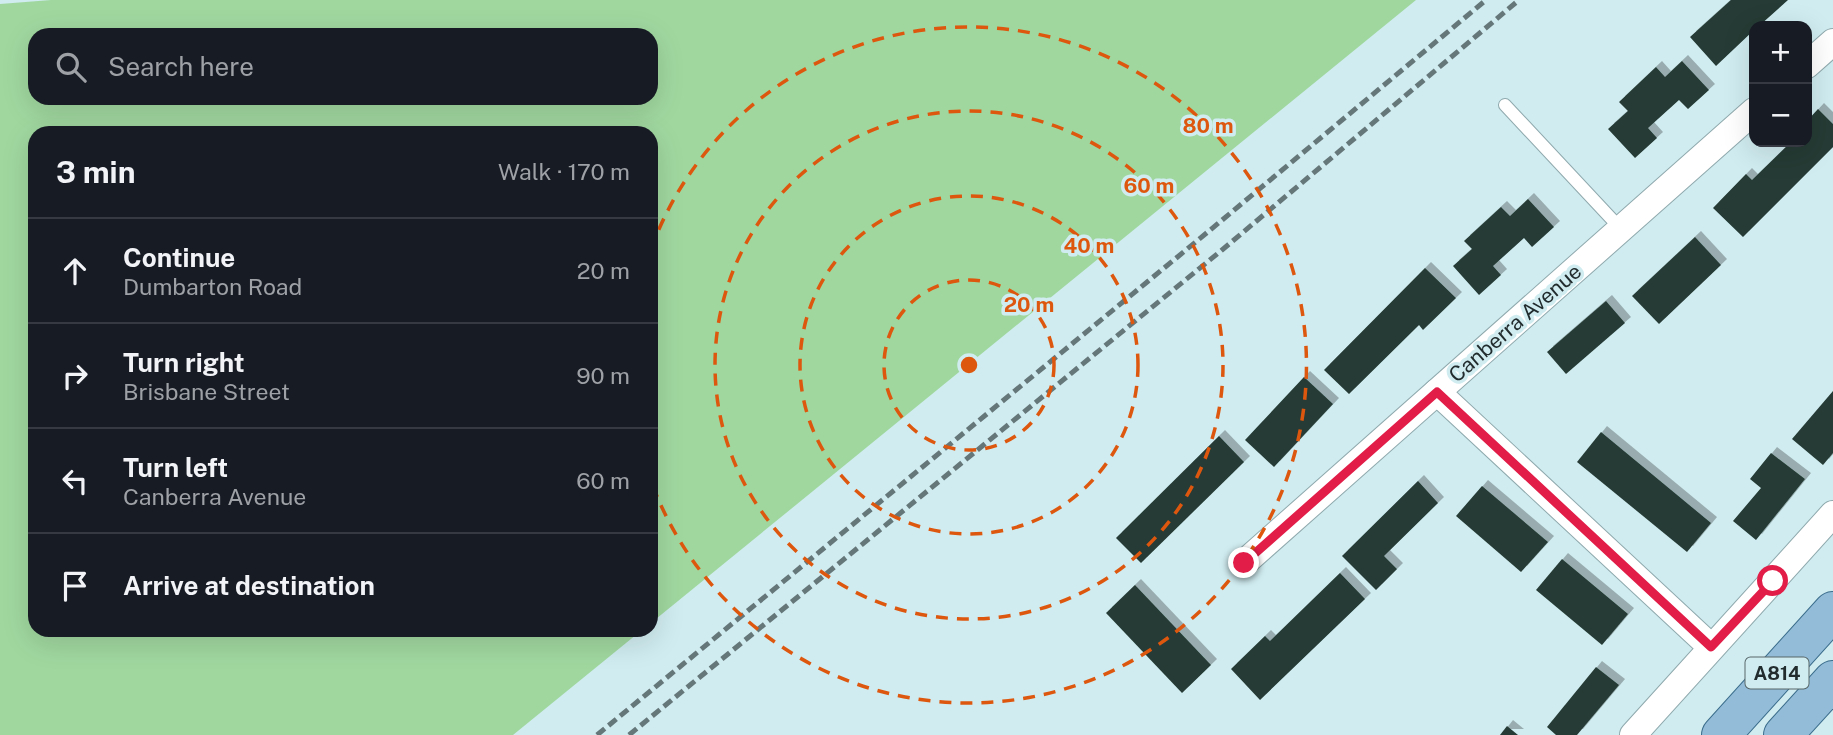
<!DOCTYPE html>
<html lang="en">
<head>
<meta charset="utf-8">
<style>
	:root { --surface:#171b24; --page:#20242c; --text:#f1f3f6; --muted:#9ea1a6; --line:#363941 }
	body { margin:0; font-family:"Public Sans",sans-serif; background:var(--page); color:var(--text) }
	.controls { position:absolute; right:21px; top:21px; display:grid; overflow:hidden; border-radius:14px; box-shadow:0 7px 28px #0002 }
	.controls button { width:63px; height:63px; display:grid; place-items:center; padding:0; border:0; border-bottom:2px solid var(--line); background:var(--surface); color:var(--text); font:35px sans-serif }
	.stop { position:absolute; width:21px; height:21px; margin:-16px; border:5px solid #e11d48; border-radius:50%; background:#fff }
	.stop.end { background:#e11d48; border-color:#fff; box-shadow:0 2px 7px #0008 }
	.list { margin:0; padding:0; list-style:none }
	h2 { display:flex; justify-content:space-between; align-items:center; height:91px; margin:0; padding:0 28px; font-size:30px }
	h2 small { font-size:23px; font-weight:400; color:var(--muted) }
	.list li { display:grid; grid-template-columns:46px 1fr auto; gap:21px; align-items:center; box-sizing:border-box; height:105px; padding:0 28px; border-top:2px solid var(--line) }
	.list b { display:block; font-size:26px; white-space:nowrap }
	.list p { margin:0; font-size:23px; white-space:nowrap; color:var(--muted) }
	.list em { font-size:23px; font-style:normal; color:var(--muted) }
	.icon { flex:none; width:38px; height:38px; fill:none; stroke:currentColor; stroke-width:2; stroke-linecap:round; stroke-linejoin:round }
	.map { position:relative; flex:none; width:1833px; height:735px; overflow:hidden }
	.search { position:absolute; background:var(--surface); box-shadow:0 7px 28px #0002; left:28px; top:28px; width:630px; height:77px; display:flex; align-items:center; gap:18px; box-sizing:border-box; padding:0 24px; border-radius:21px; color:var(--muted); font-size:26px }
	.panel { position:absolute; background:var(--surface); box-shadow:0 7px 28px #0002; left:28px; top:126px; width:630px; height:511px; border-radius:21px }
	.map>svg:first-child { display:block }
	.green { fill:#a0d79f; fill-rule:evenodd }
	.building { fill:#253b35; filter:url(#shadow) }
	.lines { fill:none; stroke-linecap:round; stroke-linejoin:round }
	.service-casing { stroke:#8fa9ad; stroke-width:14 }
	.minor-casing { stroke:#8fa9ad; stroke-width:28 }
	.primary-casing { stroke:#3b6d8c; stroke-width:40 }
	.service { stroke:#fff; stroke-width:12 }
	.minor { stroke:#fff; stroke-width:26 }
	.primary { stroke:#92bcd8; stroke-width:38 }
	.rail { stroke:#66777a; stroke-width:5; stroke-dasharray:10 5; stroke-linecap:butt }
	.route { stroke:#e11d48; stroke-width:9 }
	.ring { fill:none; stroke:#de570e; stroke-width:3.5; stroke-dasharray:12 9 }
	.labels { text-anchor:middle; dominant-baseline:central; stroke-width:7; stroke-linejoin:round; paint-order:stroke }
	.shield { fill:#d0ecf0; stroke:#566668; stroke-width:2 }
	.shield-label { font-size:19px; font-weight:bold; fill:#222c2e }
	.street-label { font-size:21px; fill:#222c2e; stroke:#d0ecf0 }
	.centre { fill:#de570e; stroke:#d0ecf0; stroke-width:3.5 }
	.ring-label { font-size:21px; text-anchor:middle; font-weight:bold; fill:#de570e; stroke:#d0ecf0; stroke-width:7; stroke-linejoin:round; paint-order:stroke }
</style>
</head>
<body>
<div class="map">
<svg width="1833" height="735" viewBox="0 0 1833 735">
	<defs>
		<filter id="shadow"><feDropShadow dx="6" dy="-6" stdDeviation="0" flood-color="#0004"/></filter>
	</defs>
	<rect width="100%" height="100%" fill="#d0ecf0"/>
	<path class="green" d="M51,0h1365l-765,623v-490h-616v497h607l-129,105h-513v-731zM35,35h616v63h-616z"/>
	<g class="building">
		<path d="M1731,0h57l-29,26h-5v4l-38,36 -26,-29z"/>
		<path d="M1682,61l27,29 -21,19 -9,-9 -31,28 9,10 -22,20 -27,-29 20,-18 -9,-9 37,-35 9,10z"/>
		<path d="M1818,109l15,15v23l-90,90 -30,-29 33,-34 6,6 37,-36 -2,-2h20v-21z"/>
		<path d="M1528,199l26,28 -22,20 -8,-9 -31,28 8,9 -22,20 -26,-29 19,-17 -8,-8 37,-34 9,9z"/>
		<path d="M1695,237l26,28 -62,59 -27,-28z"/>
		<path d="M1425,268l31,30 -33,32 -4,-5 -70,69 -25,-24z"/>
		<path d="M1606,301l19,22 -59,51 -19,-22z"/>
		<path d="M1304,377l29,27 -59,63 -29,-27z"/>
		<path d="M1833,391v62l-10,12 -31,-26z"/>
		<path d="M1601,432l110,91 -24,29 -110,-90z"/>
		<path d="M1219,436l25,26 -103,101 -25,-25z"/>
		<path d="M1771,453l34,26 -49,61 -23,-19 28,-33 -11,-9z"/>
		<path d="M1418,481l20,22 -54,53 13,13 -21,21 -34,-34z"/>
		<path d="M1482,486l66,56 -27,30 -65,-56z"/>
		<path d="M1562,559l66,55 -26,31 -66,-55z"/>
		<path d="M1340,573l25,26 -105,101 -29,-31 34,-33 5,5z"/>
		<path d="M1135,585l76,80 -29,28 -76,-80z"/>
		<path d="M1596,667l23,18 -42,50h-21l-9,-8z"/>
		<path d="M1507,726l11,9h-18z"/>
	</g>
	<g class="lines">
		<defs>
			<path id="service" d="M1505,105l116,124"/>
			<g id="minor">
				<path d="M1807,65l26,-23"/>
				<path d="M1437,392l274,255"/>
				<path d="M1244,563l510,-452"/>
				<path d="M1633,735l200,-221"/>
			</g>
			<g id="primary">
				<path d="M1721,735l112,-124"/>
				<path d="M1783,735l50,-55"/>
			</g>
		</defs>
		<use href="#service" class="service-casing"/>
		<use href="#minor" class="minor-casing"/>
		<use href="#primary" class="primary-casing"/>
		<use href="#service" class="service"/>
		<use href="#minor" class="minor"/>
		<use href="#primary" class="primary"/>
		<g class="rail">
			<path d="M597,735l612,-504 277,-231"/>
			<path d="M629,735l593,-485 297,-250"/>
		</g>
	</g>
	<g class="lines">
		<path class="route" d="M1244,563l193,-171 274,255 62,-66"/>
	</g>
	<g class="ring">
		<circle cx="969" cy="365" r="85"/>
		<circle cx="969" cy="365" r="169"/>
		<circle cx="969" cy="365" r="254"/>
		<path d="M651 249A338 338 0 1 1 651 481"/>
	</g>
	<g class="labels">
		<rect class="shield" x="1745.5" y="657.5" width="63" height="31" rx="5"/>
		<g class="shield-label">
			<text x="1777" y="673">A814</text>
		</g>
		<g class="street-label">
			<text transform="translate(1515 323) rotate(-41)">Canberra Avenue</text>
		</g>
	</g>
	<circle cx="969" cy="365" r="10" class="centre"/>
	<g class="ring-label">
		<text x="1208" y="133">80 m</text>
		<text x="1149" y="193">60 m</text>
		<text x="1089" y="253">40 m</text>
		<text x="1029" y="312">20 m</text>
	</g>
</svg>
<div class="controls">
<button>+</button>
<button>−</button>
</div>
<div class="stop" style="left:1773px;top:581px"></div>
<div class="stop end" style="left:1244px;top:563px"></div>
<div class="search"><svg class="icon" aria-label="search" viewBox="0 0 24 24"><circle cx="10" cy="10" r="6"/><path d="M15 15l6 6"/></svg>Search here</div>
<section class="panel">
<h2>3 min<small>Walk · 170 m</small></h2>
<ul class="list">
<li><svg class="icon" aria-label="ahead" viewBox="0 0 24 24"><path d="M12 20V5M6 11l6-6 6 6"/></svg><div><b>Continue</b><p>Dumbarton Road</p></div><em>20 m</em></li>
<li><svg class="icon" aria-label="right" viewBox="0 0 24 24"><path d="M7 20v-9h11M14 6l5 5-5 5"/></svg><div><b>Turn right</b><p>Brisbane Street</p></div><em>90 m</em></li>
<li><svg class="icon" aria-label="left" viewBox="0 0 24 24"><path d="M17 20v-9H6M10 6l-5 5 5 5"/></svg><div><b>Turn left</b><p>Canberra Avenue</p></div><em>60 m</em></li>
<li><svg class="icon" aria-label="arrive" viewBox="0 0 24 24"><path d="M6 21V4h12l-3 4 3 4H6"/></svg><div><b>Arrive at destination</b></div></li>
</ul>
</section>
</div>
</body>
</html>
